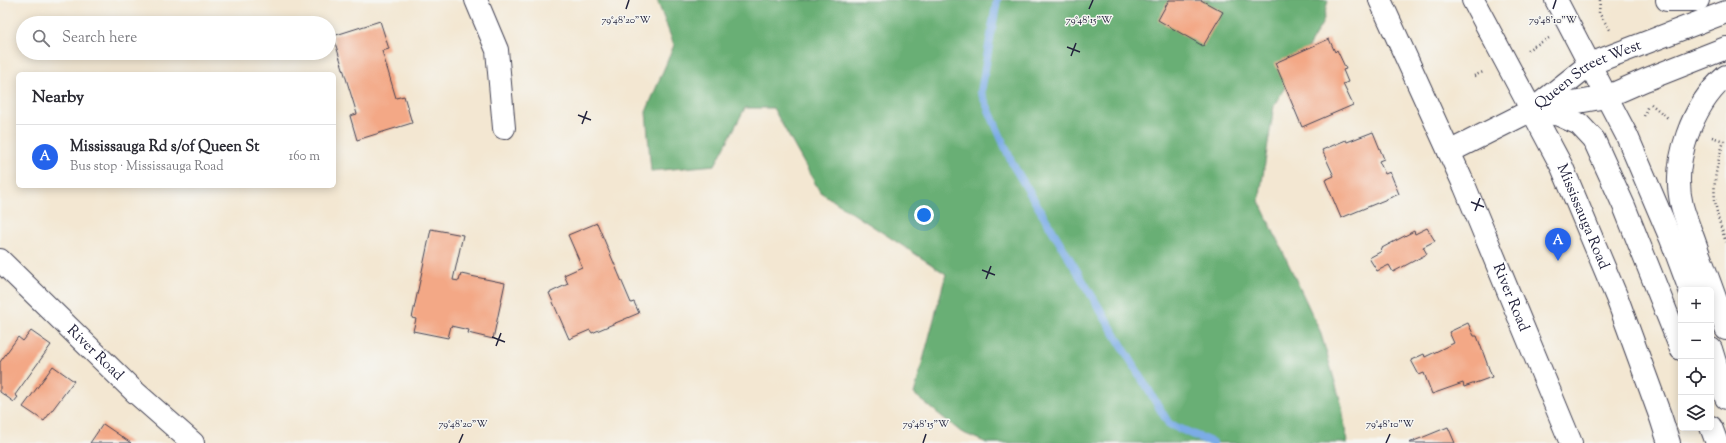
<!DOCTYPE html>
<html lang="en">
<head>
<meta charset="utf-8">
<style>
	:root { --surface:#fff; --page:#f7f7f7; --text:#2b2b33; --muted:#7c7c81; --line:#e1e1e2; --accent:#2563eb }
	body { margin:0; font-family:"Sorts Mill Goudy",serif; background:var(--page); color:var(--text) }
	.controls { position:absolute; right:12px; bottom:12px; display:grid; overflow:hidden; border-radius:6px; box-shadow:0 2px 10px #0003 }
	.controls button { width:36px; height:36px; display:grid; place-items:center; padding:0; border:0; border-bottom:1px solid var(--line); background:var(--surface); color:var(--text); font:20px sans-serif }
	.you { position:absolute; left:924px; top:215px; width:14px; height:14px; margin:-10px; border:3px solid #fff; border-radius:50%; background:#1a73e8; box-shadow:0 0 0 6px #1a73e833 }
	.badge { display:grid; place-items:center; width:26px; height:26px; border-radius:50%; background:var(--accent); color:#fff; font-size:13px; font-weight:700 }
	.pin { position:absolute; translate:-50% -33px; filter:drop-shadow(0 1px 2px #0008) }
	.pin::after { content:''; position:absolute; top:21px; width:14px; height:12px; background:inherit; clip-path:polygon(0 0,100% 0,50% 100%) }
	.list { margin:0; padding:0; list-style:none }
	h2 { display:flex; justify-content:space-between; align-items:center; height:52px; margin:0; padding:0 16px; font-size:17px }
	h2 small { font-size:13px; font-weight:400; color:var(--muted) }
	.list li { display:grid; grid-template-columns:26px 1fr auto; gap:12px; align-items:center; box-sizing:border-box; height:64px; padding:0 16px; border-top:1px solid var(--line) }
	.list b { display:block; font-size:15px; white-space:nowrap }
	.list p { margin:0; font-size:13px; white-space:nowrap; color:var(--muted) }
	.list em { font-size:13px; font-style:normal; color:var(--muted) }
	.icon { flex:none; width:22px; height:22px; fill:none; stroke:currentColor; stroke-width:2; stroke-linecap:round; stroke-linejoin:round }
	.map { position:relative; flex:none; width:1726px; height:443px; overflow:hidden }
	.search { position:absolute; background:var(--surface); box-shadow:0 2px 10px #0003; left:16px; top:16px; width:320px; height:44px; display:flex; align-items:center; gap:10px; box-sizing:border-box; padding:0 14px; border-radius:22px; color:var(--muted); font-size:15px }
	.panel { position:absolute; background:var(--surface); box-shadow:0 2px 10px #0003; left:16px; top:72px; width:320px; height:116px; border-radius:6px }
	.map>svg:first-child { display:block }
	.forest { fill:#69af74; stroke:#466858 }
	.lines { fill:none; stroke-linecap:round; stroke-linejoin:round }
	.stream { stroke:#7bace6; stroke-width:8 }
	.building { fill:#f3a886 }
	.minor-casing { stroke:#414052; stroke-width:24 }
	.secondary-casing { stroke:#414052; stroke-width:24 }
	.primary-casing { stroke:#414052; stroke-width:24 }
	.path { stroke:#414052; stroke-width:2.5; stroke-dasharray:1 3; stroke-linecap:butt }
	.minor { stroke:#fff; stroke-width:22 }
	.secondary { stroke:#fff; stroke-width:22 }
	.primary { stroke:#fff; stroke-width:22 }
	.ticks { fill:none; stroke:#22223b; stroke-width:1.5 }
	.labels { text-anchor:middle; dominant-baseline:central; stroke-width:3; stroke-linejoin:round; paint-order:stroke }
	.street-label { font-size:15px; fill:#22223b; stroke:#f6f6f2 }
	.ticks-label { font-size:10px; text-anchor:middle; fill:#22223b; stroke:#f6f6f2; stroke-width:3; stroke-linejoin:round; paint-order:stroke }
</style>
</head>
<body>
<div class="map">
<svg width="1726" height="443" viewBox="0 0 1726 443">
	<rect width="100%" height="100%" fill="#f6f6f2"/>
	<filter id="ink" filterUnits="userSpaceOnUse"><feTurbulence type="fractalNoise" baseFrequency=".025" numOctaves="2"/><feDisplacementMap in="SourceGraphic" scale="8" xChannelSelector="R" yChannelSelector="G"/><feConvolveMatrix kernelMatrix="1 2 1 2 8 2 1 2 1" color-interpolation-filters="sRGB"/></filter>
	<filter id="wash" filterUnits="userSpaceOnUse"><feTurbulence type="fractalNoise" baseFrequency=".012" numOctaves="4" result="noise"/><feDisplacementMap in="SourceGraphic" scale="16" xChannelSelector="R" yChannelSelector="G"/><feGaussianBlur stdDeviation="0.9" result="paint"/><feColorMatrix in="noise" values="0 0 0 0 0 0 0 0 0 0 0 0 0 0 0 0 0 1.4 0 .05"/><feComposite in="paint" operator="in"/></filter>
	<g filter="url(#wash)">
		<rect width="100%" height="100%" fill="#f3e7d2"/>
		<path class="forest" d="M657,0h671l-5,22 -49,84 -15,95 61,130 22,75 5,37h-360l-26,-11 -47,-38 32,-120 -126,-82 -47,-84h-28l-30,57 -64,6 -5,-59 28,-67z"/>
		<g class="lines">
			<path class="stream" d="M997,0l-16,92 32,73 156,259 44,19"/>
		</g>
		<g id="blocks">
			<g class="building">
				<path d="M1169,0h32l22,12 -20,34 -45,-26z"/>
				<path d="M380,21l9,28 -7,2 14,47 8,-2 8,27 -55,17 -7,-24 7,-2 -24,-78z"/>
				<path d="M1329,39l6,13 2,-2 9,19 -3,1 5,12 -5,2 10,21 -51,22 -27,-64z"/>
				<path d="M1373,132l11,27 -5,2 6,13 5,-2 9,22 -58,24 -16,-38 9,-4 -12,-26 24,-10 1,2z"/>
				<path d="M597,223l34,80 3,-1 5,11 -47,20 -2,-3 -21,9 -20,-46 19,-9 -4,-9 18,-8 -14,-32z"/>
				<path d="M1427,228l8,13 -12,6 4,7 -34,18 -4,-7 -12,6 -8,-13 13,-7 -2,-2 34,-18 1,3z"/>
				<path d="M431,229l32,6 -10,45 6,1 2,-7 44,9 -12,56 -25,-6 1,-3 -18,-4 -3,12 -35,-7 3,-12 -4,-1z"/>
				<path d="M1468,323l6,13h3l15,41 -28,10 -1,-4 -31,11 -8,-21 -5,2 -8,-15 13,-6 1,3 29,-14 -5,-11z"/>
				<path d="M31,331l20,14 -36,50 3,2 -4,5 -14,-10v-30l18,-25 5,4z"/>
				<path d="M53,366l21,15 -30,40 -21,-14z"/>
				<path d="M103,424l28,19h-41z"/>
				<path d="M1448,427l7,16h-46z"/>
			</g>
		</g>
	</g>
	<g filter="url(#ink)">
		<use href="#blocks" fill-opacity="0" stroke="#414052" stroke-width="1"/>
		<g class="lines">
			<defs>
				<g id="minor">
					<path d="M476,0l21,50 7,78"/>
					<path id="s1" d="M1380,0l85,187 106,256"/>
					<path d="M1449,152l83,-42"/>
					<path id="s2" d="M0,260l135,132 58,51"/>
				</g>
				<g id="secondary">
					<path id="s3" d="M1532,110l58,-46 136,-52"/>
					<path d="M1534,110l72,-13 39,-17 81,-32"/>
				</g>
				<g id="primary">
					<path id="s4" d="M1473,0l89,167 55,131 44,120 8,25"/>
					<path d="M1556,0l71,136 44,103 19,51"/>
					<path d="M1667,0h31"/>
					<path d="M1726,76c-34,29 -55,86 -44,130 4,15 11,30 16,46 10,25 19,51 28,77"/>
					<path d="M1532,110l27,5 20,9 15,16 30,66 57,143"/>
					<path d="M1711,349l15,49"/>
					<path d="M1711,427l6,16"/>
				</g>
			</defs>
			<use href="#minor" class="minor-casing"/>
			<use href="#secondary" class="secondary-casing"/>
			<use href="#primary" class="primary-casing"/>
			<g class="path">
				<path d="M1600,0l-1,13 11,17"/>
				<path d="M1527,50l22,-12"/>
				<path d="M1474,76l9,-4"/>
				<path d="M1651,104l18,15"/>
				<path d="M1644,116l4,-11"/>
				<path d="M1712,137l12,4c-13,43 -13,59 2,101"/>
			</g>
			<use href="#minor" class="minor"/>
			<use href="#secondary" class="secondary"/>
			<use href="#primary" class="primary"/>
		</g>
	</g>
	<path class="ticks" d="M626,9l3,-9M1089,9l4,-9M1553,9l3,-9M1067,47l13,5M1071,56l5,-13M578,115l13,5M582,124l5,-13M1471,202l13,5M1475,211l5,-13M982,270l13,5M986,279l5,-13M492,337l13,5M496,346l5,-13M459,443l4,-9M923,443l3,-9M1386,443l4,-9"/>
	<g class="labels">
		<g class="street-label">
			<text stroke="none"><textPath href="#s3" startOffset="67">Queen Street West</textPath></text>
			<text stroke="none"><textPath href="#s4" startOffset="243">Mississauga Road</textPath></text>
			<text stroke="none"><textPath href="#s1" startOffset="325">River Road</textPath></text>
			<text stroke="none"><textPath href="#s2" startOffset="133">River Road</textPath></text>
		</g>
	</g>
	<g class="ticks-label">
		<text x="1089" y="23">79°48'15"W</text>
		<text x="1553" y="23">79°48'10"W</text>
		<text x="626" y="23">79°48'20"W</text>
		<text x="463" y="427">79°48'20"W</text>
		<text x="926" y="427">79°48'15"W</text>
		<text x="1390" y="427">79°48'10"W</text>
	</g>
</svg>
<div class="controls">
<button>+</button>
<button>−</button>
<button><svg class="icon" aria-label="locate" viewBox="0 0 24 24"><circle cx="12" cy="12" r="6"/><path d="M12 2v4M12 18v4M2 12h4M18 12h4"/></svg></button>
<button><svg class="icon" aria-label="layers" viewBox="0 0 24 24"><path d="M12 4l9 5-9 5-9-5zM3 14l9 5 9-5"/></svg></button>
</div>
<div class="you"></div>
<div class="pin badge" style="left:1558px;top:261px">A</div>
<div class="search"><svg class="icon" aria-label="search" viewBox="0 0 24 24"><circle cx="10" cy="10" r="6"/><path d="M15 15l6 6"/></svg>Search here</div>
<section class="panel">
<h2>Nearby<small></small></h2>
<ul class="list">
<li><span class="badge">A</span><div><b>Mississauga Rd s/of Queen St</b><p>Bus stop · Mississauga Road</p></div><em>160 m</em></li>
</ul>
</section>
</div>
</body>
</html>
